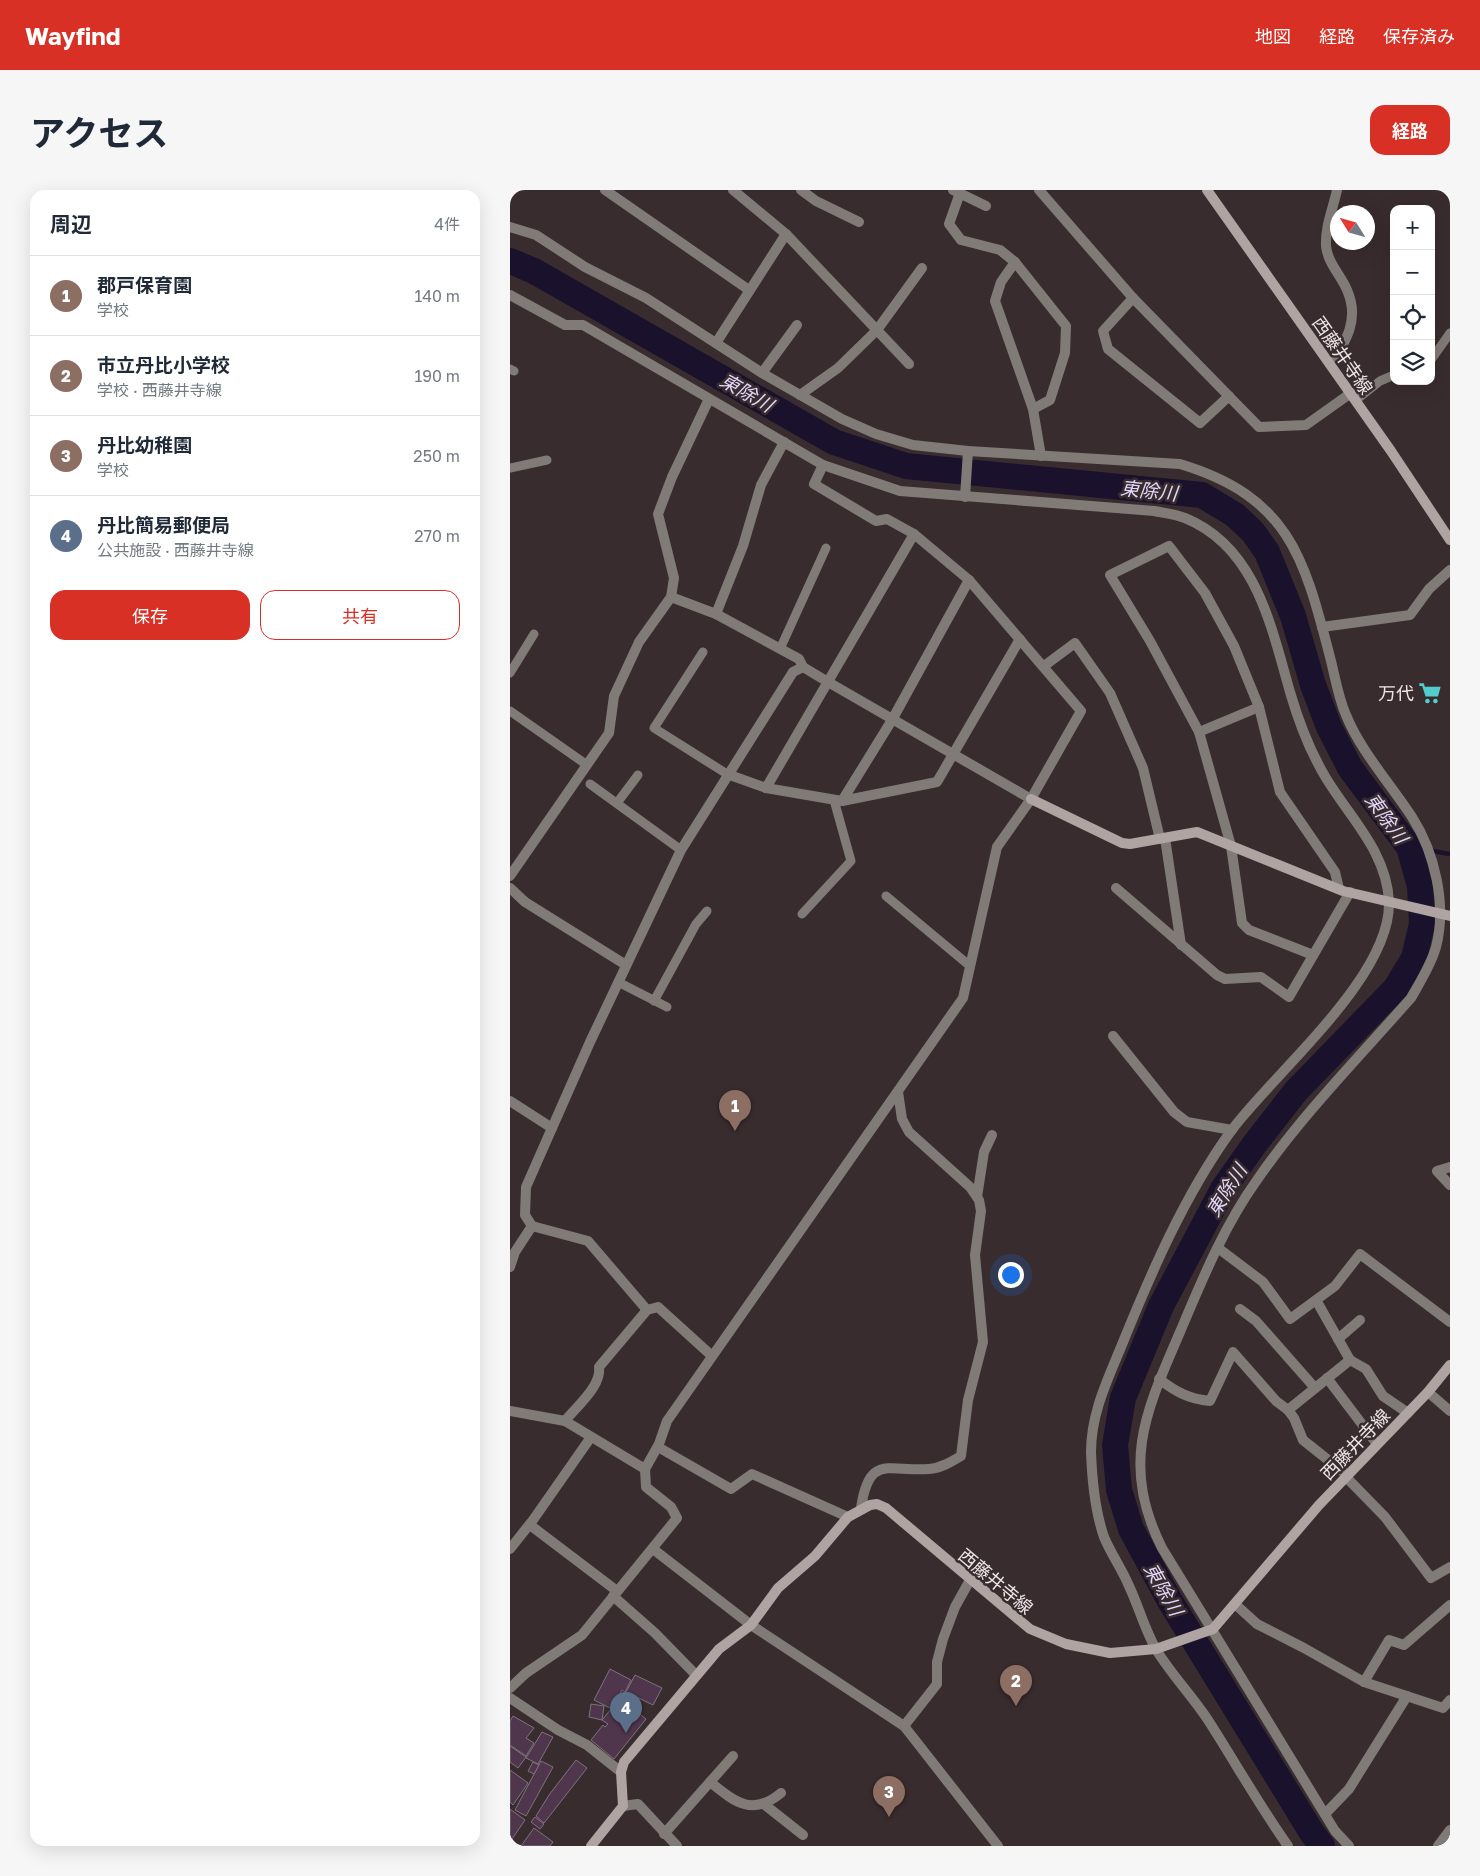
<!DOCTYPE html>
<html lang="ja">
<head>
<meta charset="utf-8">
<style>
	:root { --surface:#fff; --page:#f6f6f7; --text:#1f2937; --muted:#747a83; --line:#e0e1e3; --accent:#d93025 }
	body { margin:0; font-family:"Golos Text","Noto Sans JP",sans-serif; background:var(--page); color:var(--text) }
	.controls { position:absolute; right:15px; top:15px; display:grid; overflow:hidden; border-radius:10px; box-shadow:0 5px 20px #0002 }
	.controls button { width:45px; height:45px; display:grid; place-items:center; padding:0; border:0; border-bottom:1px solid var(--line); background:var(--surface); color:var(--text); font:25px sans-serif }
	.compass { position:absolute; left:820px; top:15px; width:45px; height:45px; border-radius:50%; background:var(--surface); box-shadow:0 5px 20px #0002; rotate:307deg }
	.you { position:absolute; left:500px; top:1084px; width:18px; height:18px; margin:-12px; border:4px solid #fff; border-radius:50%; background:#1a73e8; box-shadow:0 0 0 8px #1a73e833 }
	.badge { display:grid; place-items:center; width:32px; height:32px; border-radius:50%; background:var(--accent); color:#fff; font-size:16px; font-weight:700 }
	.pin { position:absolute; translate:-50% -41px; filter:drop-shadow(0 1px 2px #0008) }
	.pin::after { content:''; position:absolute; top:26px; width:18px; height:15px; background:inherit; clip-path:polygon(0 0,100% 0,50% 100%) }
	.list { margin:0; padding:0; list-style:none }
	h2 { display:flex; justify-content:space-between; align-items:center; height:65px; margin:0; padding:0 20px; font-size:21px }
	h2 small { font-size:16px; font-weight:400; color:var(--muted) }
	.list li { display:grid; grid-template-columns:32px 1fr auto; gap:15px; align-items:center; box-sizing:border-box; height:80px; padding:0 20px; border-top:1px solid var(--line) }
	.list b { display:block; font-size:19px; white-space:nowrap }
	.list p { margin:0; font-size:16px; white-space:nowrap; color:var(--muted) }
	.list em { font-size:16px; font-style:normal; color:var(--muted) }
	.actions { display:flex; gap:10px; padding:15px 20px }
	.actions a { flex:1; padding:11px 0; border:1px solid var(--accent); border-radius:15px; text-align:center; font-size:18px; color:var(--accent) }
	.actions .main { background:var(--accent); color:#fff }
	.icon { flex:none; width:28px; height:28px; fill:none; stroke:currentColor; stroke-width:2; stroke-linecap:round; stroke-linejoin:round }
	.map { position:relative; flex:none; width:940px; height:1656px; overflow:hidden; border-radius:15px }
	header { display:flex; align-items:center; gap:30px; box-sizing:border-box; height:70px; padding:0 25px; background:var(--accent); color:#fff }
	header strong { font-size:24px }
	nav { display:flex; gap:28px; margin-inline-start:auto; font-size:18px }
	.intro { display:flex; align-items:center; justify-content:space-between; box-sizing:border-box; height:120px; padding:0 30px }
	h1 { margin:0; font-size:35px }
	.button { padding:12px 22px; border-radius:15px; background:var(--accent); color:#fff; font-size:18px; font-weight:700 }
	main { display:flex; gap:30px; padding:0 30px }
	aside { flex:1; background:var(--surface); border-radius:15px; box-shadow:0 5px 20px #0002 }
	.map>svg:first-child { display:block }
	.lines { fill:none; stroke-linecap:round; stroke-linejoin:round }
	.stream { stroke:#1a122c; stroke-width:4.5 }
	.river { stroke:#1a122c; stroke-width:26 }
	.building { fill:#50364d; stroke:#7e737c }
	.lane { stroke:#817b78; stroke-width:9 }
	.street { stroke:#817b78; stroke-width:10 }
	.secondary { stroke:#afa4a1; stroke-width:10 }
	.labels { text-anchor:middle; dominant-baseline:central; stroke-width:5; stroke-linejoin:round; paint-order:stroke }
	.street-label { font-size:18px; fill:#ede5e6; stroke:#392c2f }
	.poi-label { font-size:18px; fill:#ede5e6; stroke:#392c2f; text-anchor:end }
	.water-label { font-size:19px; font-style:italic; fill:#e1d8fc; stroke:#392c2f }
</style>
</head>
<body>
<header>
<strong>Wayfind</strong>
<nav><a>地図</a><a>経路</a><a>保存済み</a></nav>
</header>
<div class="intro"><h1>アクセス</h1><a class="button">経路</a></div>
<main>
<aside>
<h2>周辺<small>4件</small></h2>
<ul class="list">
<li><span class="badge" style="background:#8d6e63">1</span><div><b>郡戸保育園</b><p>学校</p></div><em>140 m</em></li>
<li><span class="badge" style="background:#8d6e63">2</span><div><b>市立丹比小学校</b><p>学校 · 西藤井寺線</p></div><em>190 m</em></li>
<li><span class="badge" style="background:#8d6e63">3</span><div><b>丹比幼稚園</b><p>学校</p></div><em>250 m</em></li>
<li><span class="badge" style="background:#5c6f8a">4</span><div><b>丹比簡易郵便局</b><p>公共施設 · 西藤井寺線</p></div><em>270 m</em></li>
</ul>
<div class="actions"><a class="main">保存</a><a>共有</a></div>
</aside>
<div class="map">
<svg width="940" height="1656" viewBox="0 0 940 1656">
	<rect width="100%" height="100%" fill="#392c2f"/>
	<g class="lines">
		<path class="stream" d="M899,657l41,7"/>
		<path class="river" d="M0,71l24,10 300,171 72,24 296,29 33,20 18,17 14,20 26,64 20,69 16,42 21,41 59,79 11,39 2,38 -8,34 -18,30 -100,103 -42,54 -31,44 -62,117 -38,92 -8,47 4,45 12,39 39,72 142,232 10,13"/>
	</g>
	<g class="building">
		<path d="M100,1479l21,11 -6,12 -3,-2 -10,19 -18,-9z"/>
		<path d="M125,1485l27,13 -9,17 -27,-13z"/>
		<path d="M81,1514l13,2 -2,14 -13,-3z"/>
		<path d="M111,1518l9,8 5,-6 11,9 -32,40 -23,-19 12,-15 2,2 3,-3 -6,-4 9,-11 5,5z"/>
		<path d="M3,1526l21,12 -8,10 8,5 -8,13 -16,-11v-24z"/>
		<path d="M32,1542l11,5 -15,27 -12,-6z"/>
		<path d="M0,1556l16,11 -8,11 -8,-6z"/>
		<path d="M66,1570l11,8 -43,55 -8,-7 13,-21z"/>
		<path d="M31,1571l12,6 -27,49 -11,-6z"/>
		<path d="M23,1572l6,3 -5,9 -6,-3z"/>
		<path d="M0,1580l18,13 -15,22 -3,-3z"/>
		<path d="M0,1619l15,11 -15,22z"/>
		<path d="M25,1627l9,7 -4,5 -9,-7z"/>
		<path d="M24,1638l19,14 -3,4h-29z"/>
	</g>
	<g class="lines">
		<g class="lane">
			<path d="M921,170l19,-27"/>
			<path d="M0,179l4,2"/>
			<path d="M846,210l24,-19 14,-6"/>
			<path d="M0,278l37,-8"/>
			<path d="M270,459l46,-101"/>
			<path d="M193,462l-49,76 73,46"/>
			<path d="M0,483l24,-39"/>
			<path d="M0,521l77,54"/>
			<path d="M80,594l91,66"/>
			<path d="M107,613l21,-28"/>
			<path d="M376,706l84,70"/>
			<path d="M292,724l49,-53 -17,-61"/>
			<path d="M108,792l49,25"/>
			<path d="M144,811l42,-77 11,-13"/>
		</g>
		<g class="street">
			<path d="M95,0l144,100"/>
			<path d="M223,0l53,44 123,130"/>
			<path d="M291,0l15,11 43,21"/>
			<path d="M443,0l33,16"/>
			<path d="M529,0l94,108 126,129 47,-2 45,-32"/>
			<path d="M0,1l1,-1"/>
			<path d="M450,3l-11,31 12,16 39,10 15,12 51,64 -1,27 -15,47 -17,9"/>
			<path d="M0,37l26,8 49,32 61,31 116,75 80,46 34,15 37,11 55,6 212,13c109,33 124,93 150,193 5,19 8,40 16,58 15,37 44,68 66,102 23,36 35,88 24,130 -5,18 -16,35 -25,51 -52,59 -109,117 -154,182 -33,46 -55,100 -77,152 -34,79 -60,132 -18,216l173,283 14,15"/>
			<path d="M505,72l-14,20 -6,19 38,108 8,47"/>
			<path d="M0,105l55,30h18l240,140 77,26 254,20c10,2 21,3 31,7 71,29 86,108 105,174 9,31 19,58 36,86 24,40 61,74 63,124 2,75 -115,171 -158,229 -47,65 -80,142 -110,216 -14,34 -30,67 -30,105 1,27 4,59 13,85 7,17 18,32 25,49 10,21 16,45 28,65 15,24 35,45 51,69 27,42 51,85 80,126"/>
			<path d="M623,108l-30,33 5,18 92,74 29,-27"/>
			<path d="M206,153l70,-109"/>
			<path d="M821,175c15,-24 29,-46 16,-75 -6,-15 -19,-26 -21,-44 -1,-20 7,-37 11,-56"/>
			<path d="M252,183l35,-48"/>
			<path d="M290,205l38,-27 39,-38 45,-62"/>
			<path d="M313,275l-9,19 62,37 11,-2 27,15"/>
			<path d="M455,307l3,-46"/>
			<path d="M161,407l45,17 83,45 4,8 25,15 203,117"/>
			<path d="M206,424l27,-68 18,-61 23,-43"/>
			<path d="M812,437l88,-12 19,-26 21,-19"/>
			<path d="M534,476l31,-23 35,50 33,75 17,71"/>
			<path d="M689,542l60,-25"/>
			<path d="M217,584l39,14 76,13 95,-19 83,-143"/>
			<path d="M332,611l50,-81 77,-140"/>
			<path d="M655,648l16,107"/>
			<path d="M0,686l99,-143 5,-37 25,-54 32,-45 3,-19 -16,-64 14,-37 37,-78"/>
			<path d="M0,698l15,14 101,63"/>
			<path d="M606,698l101,87 8,4 36,-2 28,20 61,-105"/>
			<path d="M803,765l-64,-25 -7,-7 -11,-77 -32,-114 -49,-91 -40,-66 59,-29 36,47 29,53 25,61 21,85 55,80 4,17"/>
			<path d="M603,846l61,76 13,10 45,8"/>
			<path d="M0,911l42,27"/>
			<path d="M940,977l-13,4 13,14"/>
			<path d="M467,1007l7,-45 8,-17"/>
			<path d="M22,1036l56,15 59,69"/>
			<path d="M708,1058l45,34 27,37 45,-33 25,-32 90,68"/>
			<path d="M0,1077l5,-15 17,-26 -7,-11 1,-28 64,-145 91,-192 112,-178 10,-5"/>
			<path d="M806,1110l34,60 16,9 17,27 25,17"/>
			<path d="M730,1119l16,12 59,67"/>
			<path d="M828,1149l22,-19"/>
			<path d="M817,1188l50,66"/>
			<path d="M649,1189c17,13 30,20 51,22l23,-49 43,49 12,9"/>
			<path d="M918,1202l22,19"/>
			<path d="M0,1221l55,10 80,48"/>
			<path d="M55,1231c11,-14 37,-35 34,-54l48,-57 11,-3 54,49"/>
			<path d="M148,1257l73,42 21,-15 96,43"/>
			<path d="M837,1285l-44,-35 -9,-22 -6,-8 62,-50"/>
			<path d="M836,1287l39,40 46,61 19,-11"/>
			<path d="M351,1318c8,-55 28,-36 68,-39 12,-1 22,-7 32,-13l7,-56 15,-58 -8,-87 6,-44 -2,-11 -9,-13 -61,-55 -7,-13 -4,-27"/>
			<path d="M20,1335l87,66"/>
			<path d="M0,1359l23,-29 58,-83"/>
			<path d="M143,1359l98,76 153,101 94,120"/>
			<path d="M103,1406l42,37 41,42"/>
			<path d="M725,1414l22,20 47,24 60,34 79,26 7,-8"/>
			<path d="M854,1492l25,-42 15,5 46,-40"/>
			<path d="M0,1498l16,-15 56,-38 95,-117 -6,-11 -25,-20 -1,-18 14,-25 8,-23 296,-423 34,-151 34,-48 50,-88 -112,-131 -55,-46 -148,254"/>
			<path d="M0,1508l48,32 29,15 34,27"/>
			<path d="M394,1536l33,-42v-22l6,-23 12,-32 15,-27"/>
			<path d="M200,1592c25,20 42,35 71,11"/>
			<path d="M255,1615l38,30"/>
			<path d="M113,1616l15,-2 39,42"/>
			<path d="M815,1624l24,-25 58,-93"/>
			<path d="M154,1644l69,-78"/>
			<path d="M928,1656l12,-16"/>
		</g>
		<g class="secondary">
			<path d="M697,0l184,261 59,89"/>
			<path d="M521,609l91,44 8,1 67,-12 146,59 107,25"/>
			<path d="M81,1656l32,-40 -2,-34 3,-10 95,-113 32,-24 27,-37 37,-32 33,-39 22,-12 7,-1 9,4 144,121 36,15 44,9 46,-4 57,-20 106,-124 109,-113 22,-27"/>
		</g>
	</g>
	<defs>
		<symbol id="supermarket-bare" viewBox="-9 -9 18 18"><path d="M-6-5.5h2.5l.6 2H6L4.5 2H-2.5L-4.4-4H-6ZM-1.5 3.2a1.3 1.3 0 1 0 .1 0ZM3 3.2a1.3 1.3 0 1 0 .1 0Z" fill="#53cdcb" stroke="#392c2f" stroke-width="2.5" paint-order="stroke"/></symbol>
	</defs>
	<g fill-rule="evenodd">
		<use href="#supermarket-bare" x="904" y="487" width="32" height="32"/>
	</g>
	<g class="labels">
		<g class="street-label">
			<text transform="translate(833 165) rotate(55)">西藤井寺線</text>
			<text transform="translate(845 1254) rotate(-46)">西藤井寺線</text>
			<text transform="translate(486 1391) rotate(40)">西藤井寺線</text>
		</g>
		<g class="poi-label">
			<text x="904" y="503">万代</text>
		</g>
		<g class="water-label">
			<text transform="translate(237 202) rotate(30)">東除川</text>
			<text transform="translate(639 300) rotate(6)">東除川</text>
			<text transform="translate(877 628) rotate(54)">東除川</text>
			<text transform="translate(716 1000) rotate(-58)">東除川</text>
			<text transform="translate(654 1399) rotate(60)">東除川</text>
		</g>
	</g>
</svg>
<div class="controls">
<button>+</button>
<button>−</button>
<button><svg class="icon" aria-label="locate" viewBox="0 0 24 24"><circle cx="12" cy="12" r="6"/><path d="M12 2v4M12 18v4M2 12h4M18 12h4"/></svg></button>
<button><svg class="icon" aria-label="layers" viewBox="0 0 24 24"><path d="M12 4l9 5-9 5-9-5zM3 14l9 5 9-5"/></svg></button>
</div>
<svg class="compass" viewBox="-18 -18 36 36"><path d="M0-13l5 13h-10z" fill="#e53935"/><path d="M0 13l5-13h-10z" fill="#747a83"/></svg>
<div class="you"></div>
<div class="pin badge" style="left:225px;top:941px;background:#8d6e63">1</div>
<div class="pin badge" style="left:506px;top:1516px;background:#8d6e63">2</div>
<div class="pin badge" style="left:379px;top:1627px;background:#8d6e63">3</div>
<div class="pin badge" style="left:116px;top:1543px;background:#5c6f8a">4</div>
</div>
</main>
</body>
</html>
